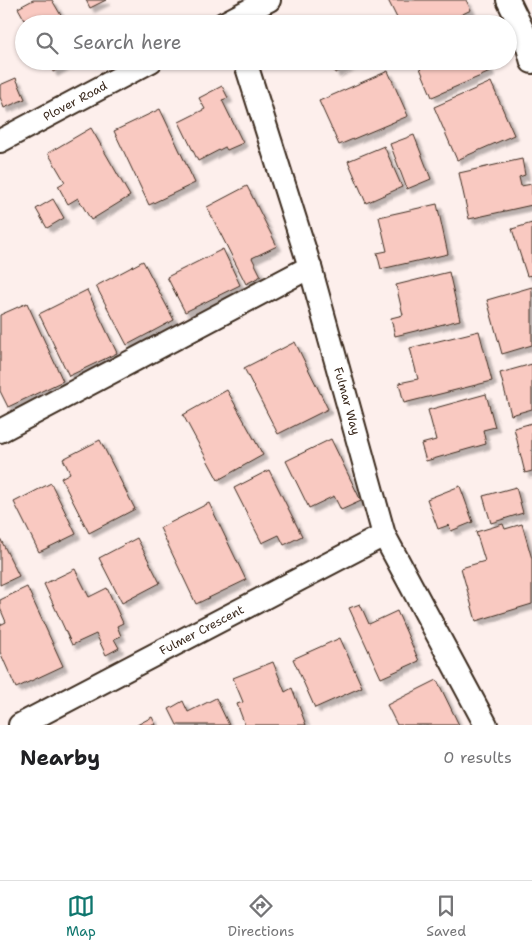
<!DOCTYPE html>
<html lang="en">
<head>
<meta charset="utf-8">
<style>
	:root { --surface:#fff; --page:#f6f6f6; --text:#202124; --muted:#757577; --line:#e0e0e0; --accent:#0f766e }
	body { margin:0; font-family:"Shantell Sans",sans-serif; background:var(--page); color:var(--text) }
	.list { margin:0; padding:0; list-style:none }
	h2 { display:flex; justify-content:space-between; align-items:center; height:65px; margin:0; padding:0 20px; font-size:21px }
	h2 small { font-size:16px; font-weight:400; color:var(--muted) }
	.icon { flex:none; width:28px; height:28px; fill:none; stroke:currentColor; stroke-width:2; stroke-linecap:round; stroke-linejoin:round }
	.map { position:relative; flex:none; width:532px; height:725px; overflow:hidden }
	.search { position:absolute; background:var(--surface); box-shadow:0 1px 4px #0004; left:15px; right:15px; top:15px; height:55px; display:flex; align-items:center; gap:12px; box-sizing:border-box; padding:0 18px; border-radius:28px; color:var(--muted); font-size:19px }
	.sheet { height:155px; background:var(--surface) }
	nav { display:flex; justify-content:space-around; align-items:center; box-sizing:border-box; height:70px; border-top:1px solid var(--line); background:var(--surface); font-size:14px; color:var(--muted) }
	nav a { display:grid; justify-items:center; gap:2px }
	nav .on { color:var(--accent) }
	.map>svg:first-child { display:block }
	.building { fill:#f9c9c1; stroke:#3b2a1e; filter:url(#shadow) }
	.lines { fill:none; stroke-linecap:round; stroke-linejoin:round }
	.street-casing { stroke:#3b2a1e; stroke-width:26 }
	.street { stroke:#fff; stroke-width:22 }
	.labels { text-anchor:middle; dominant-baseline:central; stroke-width:4.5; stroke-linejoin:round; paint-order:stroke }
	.street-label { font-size:12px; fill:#3b2a1e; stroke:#fff }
</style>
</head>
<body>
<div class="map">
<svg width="532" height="725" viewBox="0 0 532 725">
	<defs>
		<filter id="shadow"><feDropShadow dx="4.5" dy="4.5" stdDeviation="1" flood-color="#0004"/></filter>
	</defs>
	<rect width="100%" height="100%" fill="#fdefec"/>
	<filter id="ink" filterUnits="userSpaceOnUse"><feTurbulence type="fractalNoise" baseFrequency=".02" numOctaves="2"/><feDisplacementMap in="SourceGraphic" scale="10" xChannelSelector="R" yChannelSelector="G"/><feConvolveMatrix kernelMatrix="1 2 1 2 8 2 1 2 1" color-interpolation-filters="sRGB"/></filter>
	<g filter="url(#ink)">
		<g class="building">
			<path d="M33,0h19l14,24h-39l-9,-16z"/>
			<path d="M86,0h20l-16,8z"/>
			<path d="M388,0h78l5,10 -29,14h-42z"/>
			<path d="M344,18l2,6h-14z"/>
			<path d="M48,61h24l-19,11z"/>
			<path d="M330,61h30l-25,12z"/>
			<path d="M417,61h69l4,11 -58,25z"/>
			<path d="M388,71l20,45 -69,29 -20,-44z"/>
			<path d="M16,78l9,21 -21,9 -4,-11v-12z"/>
			<path d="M491,82l23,53 -57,25 -23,-53z"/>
			<path d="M222,86l6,12 -6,2 21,43 -16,7 -2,-3 -27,14 -19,-39 26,-13 -6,-11z"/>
			<path d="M160,109l35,74 -46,22 -35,-74z"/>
			<path d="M91,128l39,68 -39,24 -13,-22 -10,6 -10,-18 7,-4 -17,-29z"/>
			<path d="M414,135l17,44 -24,10 -17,-45z"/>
			<path d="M384,146l18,41 -36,16 -18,-42z"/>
			<path d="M522,159l3,16 -6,2 2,9 11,-2v21l-63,14 -10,-46z"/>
			<path d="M247,186l30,60 -25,12 9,18 -15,8 -39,-77z"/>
			<path d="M53,199l11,19 -17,10 -11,-19z"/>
			<path d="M437,204l11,50 -67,15 -4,-16 10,-2 -8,-34z"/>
			<path d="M532,223v52l-5,1 -15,-47z"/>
			<path d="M223,249l17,36 -55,27 -18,-35z"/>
			<path d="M143,261l31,59 -47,25 -31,-59z"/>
			<path d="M449,272l11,48 -65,16 -4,-18 12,-3 -7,-30z"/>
			<path d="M532,287v58l-30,9 -15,-54z"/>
			<path d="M87,290l30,63 -48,23 -30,-62z"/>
			<path d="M27,303l36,78 -55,26 -8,-16v-76z"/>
			<path d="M479,331l13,50 -88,22 -5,-20 19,-4 -8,-31z"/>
			<path d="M295,342l33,67 -50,25 -34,-66z"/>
			<path d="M532,364v45l-21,6 -11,-42z"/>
			<path d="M227,390l36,65 -45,25 -35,-65z"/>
			<path d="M486,394l9,33 -12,3 3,14 -60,17 -5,-17 15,-4 -8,-30z"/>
			<path d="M532,423v48l-7,2 -11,-45z"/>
			<path d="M331,439l30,62 -20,9 -7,-14 -25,12 -23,-47z"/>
			<path d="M100,440l35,69 -46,24 -28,-55 9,-5 -7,-14z"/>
			<path d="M269,470l33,66 -18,9 -5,-10 -17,8 -28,-55z"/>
			<path d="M51,483l25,51 -37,18 -25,-50z"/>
			<path d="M460,486l13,36 -22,9 -2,-6 -11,4 -11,-30z"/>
			<path d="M516,487l7,26 -32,10 -8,-27z"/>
			<path d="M209,503l37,77 -50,24 -36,-76z"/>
			<path d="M503,524l2,5 17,-5 10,35v45l-56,17 -15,-53 24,-7 -9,-29z"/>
			<path d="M0,538l19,38 -19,9z"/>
			<path d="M137,538l23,45 -38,20 -23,-45z"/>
			<path d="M75,569l14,28 18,-9 16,35 -6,3 4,10 -7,3 5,9 -13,7 -10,-21 -24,11 -28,-61z"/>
			<path d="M27,587l36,79 -47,22 -16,-36v-27l6,-3 -6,-14v-8z"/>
			<path d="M360,604l9,20 28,-13 22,50 -38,17 -32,-70z"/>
			<path d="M340,638l22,49 -47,21 -22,-49z"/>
			<path d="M273,662l12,30 7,-4 14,37h-61l-8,-21 6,-2 -10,-24z"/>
			<path d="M437,680l22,45h-62l-10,-20z"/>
			<path d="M216,698l13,27h-52l-8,-16 14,-8 5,11z"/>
			<path d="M152,717l4,8h-19z"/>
		</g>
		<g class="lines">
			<defs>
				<g id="street">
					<path d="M508,0l16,33 8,29"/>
					<path d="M223,24l46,-24"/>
					<path id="s1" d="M245,61l65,206 74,268 102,190"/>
					<path id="s2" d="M0,141l151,-80"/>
					<path d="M0,431l310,-164"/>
					<path id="s3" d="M20,725l364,-190"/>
				</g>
			</defs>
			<use href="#street" class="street-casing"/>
			<use href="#street" class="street"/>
		</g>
	</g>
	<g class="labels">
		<g class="street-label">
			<text stroke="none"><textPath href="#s2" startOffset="85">Plover Road</textPath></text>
			<text stroke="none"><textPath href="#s1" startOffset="355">Fulmar Way</textPath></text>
			<text stroke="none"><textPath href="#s3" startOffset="205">Fulmer Crescent</textPath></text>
		</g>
	</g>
</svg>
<div class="search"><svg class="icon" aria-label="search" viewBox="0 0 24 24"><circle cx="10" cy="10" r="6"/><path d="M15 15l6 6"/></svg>Search here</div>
</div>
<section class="sheet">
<h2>Nearby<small>0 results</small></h2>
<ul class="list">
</ul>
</section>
<nav>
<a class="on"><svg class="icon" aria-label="map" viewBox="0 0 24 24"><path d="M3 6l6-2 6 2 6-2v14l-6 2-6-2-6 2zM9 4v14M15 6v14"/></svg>Map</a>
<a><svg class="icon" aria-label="directions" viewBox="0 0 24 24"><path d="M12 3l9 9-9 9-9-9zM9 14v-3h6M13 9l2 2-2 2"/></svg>Directions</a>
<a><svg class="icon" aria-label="saved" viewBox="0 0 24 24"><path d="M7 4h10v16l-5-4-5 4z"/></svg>Saved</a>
</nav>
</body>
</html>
